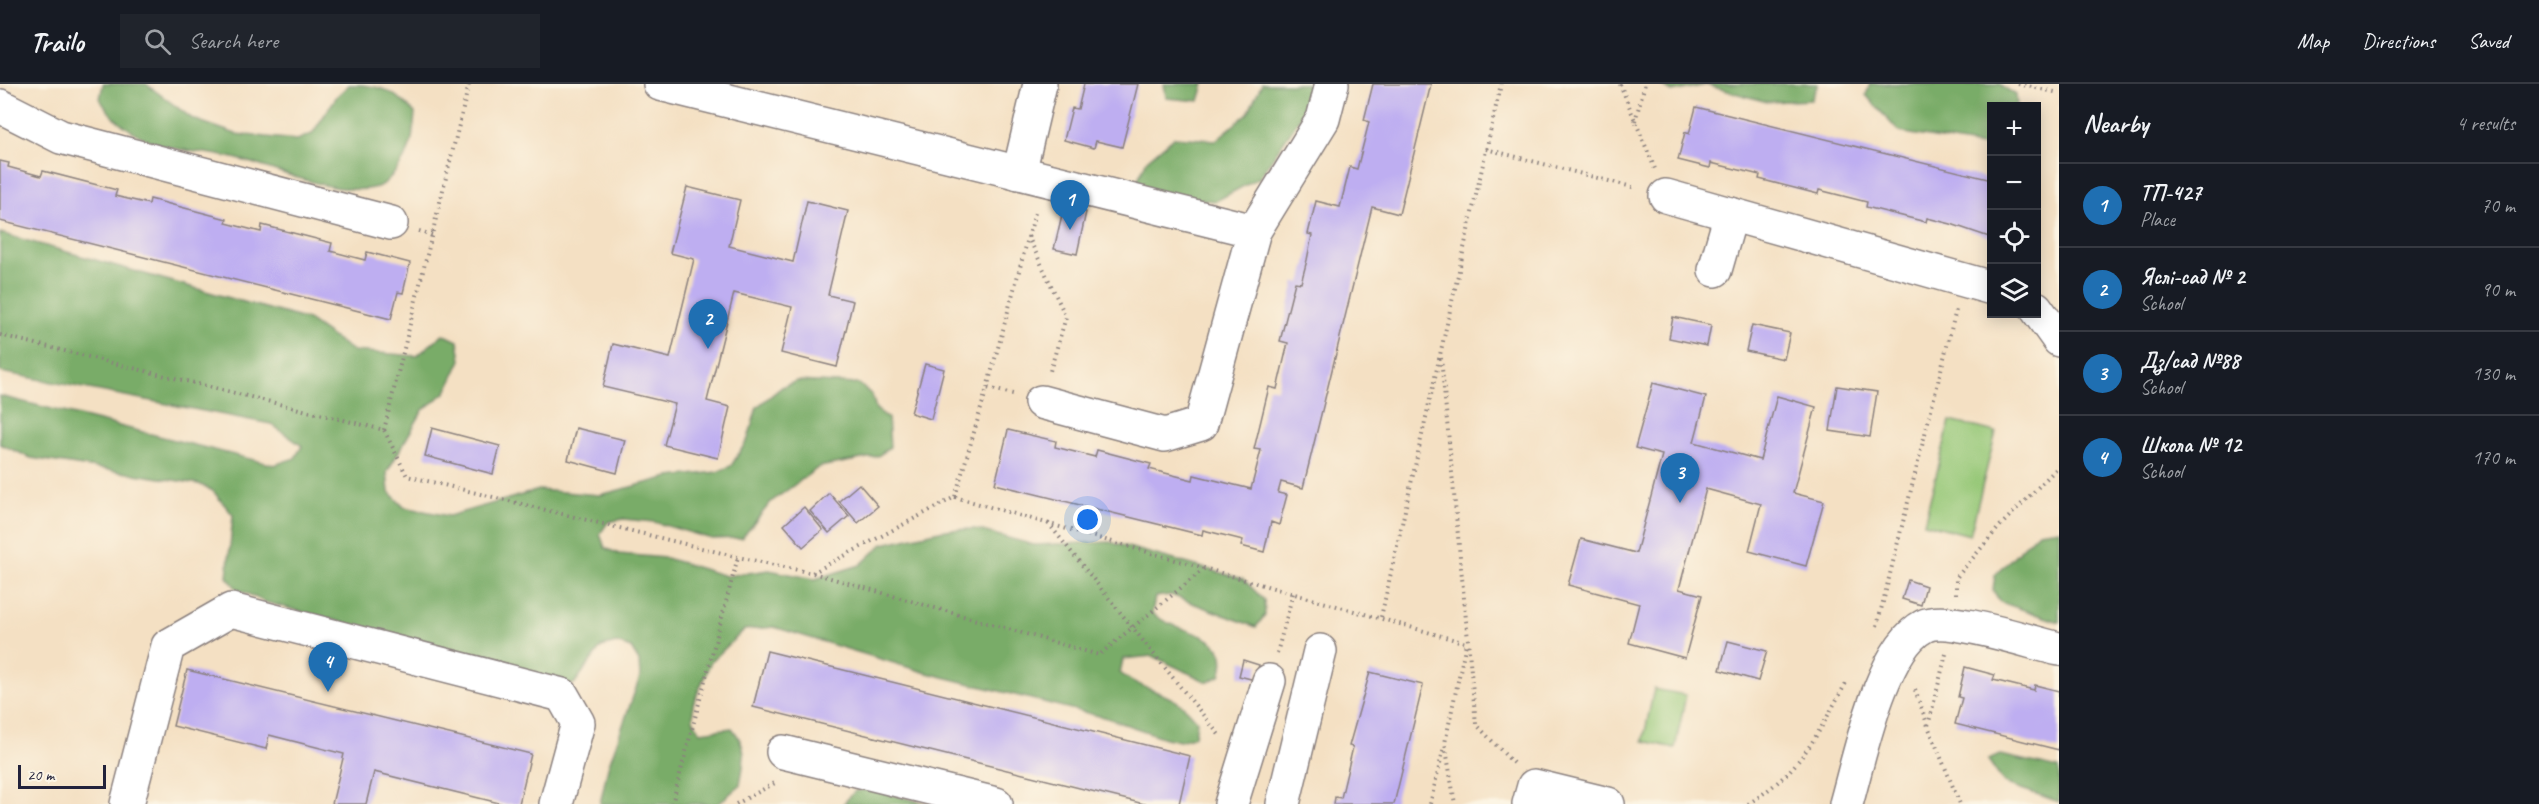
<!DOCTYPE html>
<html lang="en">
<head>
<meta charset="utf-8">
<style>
	:root { --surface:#171b24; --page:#20242c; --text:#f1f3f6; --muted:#9ea1a6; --line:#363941; --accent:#1f6fb2 }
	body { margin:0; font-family:Caveat,sans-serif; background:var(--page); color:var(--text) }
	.controls { position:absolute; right:18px; top:18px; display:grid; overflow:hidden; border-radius:0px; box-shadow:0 3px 15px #0003 }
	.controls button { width:54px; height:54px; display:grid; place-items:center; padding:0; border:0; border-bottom:2px solid var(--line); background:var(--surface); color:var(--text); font:30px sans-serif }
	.scale { position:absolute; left:18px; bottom:15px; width:88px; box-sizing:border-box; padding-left:6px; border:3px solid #22223b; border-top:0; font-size:16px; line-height:21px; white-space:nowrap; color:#22223b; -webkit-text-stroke:4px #fcf5e5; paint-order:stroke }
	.you { position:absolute; left:1088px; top:436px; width:21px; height:21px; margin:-15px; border:4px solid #fff; border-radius:50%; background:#1a73e8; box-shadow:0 0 0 9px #1a73e833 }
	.badge { display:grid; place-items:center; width:39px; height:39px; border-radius:50%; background:var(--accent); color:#fff; font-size:20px; font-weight:700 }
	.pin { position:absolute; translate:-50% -50px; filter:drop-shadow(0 2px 3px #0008) }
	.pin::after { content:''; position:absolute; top:32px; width:21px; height:18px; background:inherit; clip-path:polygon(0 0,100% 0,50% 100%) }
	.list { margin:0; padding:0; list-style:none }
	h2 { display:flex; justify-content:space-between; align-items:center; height:78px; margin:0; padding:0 24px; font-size:26px }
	h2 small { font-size:20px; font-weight:400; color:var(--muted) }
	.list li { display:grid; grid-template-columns:39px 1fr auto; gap:18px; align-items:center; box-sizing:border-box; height:84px; padding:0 24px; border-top:2px solid var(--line) }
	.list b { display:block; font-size:22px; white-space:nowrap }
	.list p { margin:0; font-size:20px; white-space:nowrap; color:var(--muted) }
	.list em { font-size:20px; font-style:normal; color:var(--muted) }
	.icon { flex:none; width:33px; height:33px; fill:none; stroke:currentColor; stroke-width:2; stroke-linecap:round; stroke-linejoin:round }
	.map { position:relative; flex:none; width:2059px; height:720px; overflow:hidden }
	header { display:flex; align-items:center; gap:36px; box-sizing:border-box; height:84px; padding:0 30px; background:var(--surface); border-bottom:2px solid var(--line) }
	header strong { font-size:28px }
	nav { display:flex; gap:33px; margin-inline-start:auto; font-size:21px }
	.search { width:420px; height:54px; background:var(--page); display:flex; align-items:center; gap:15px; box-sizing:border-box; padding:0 21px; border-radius:0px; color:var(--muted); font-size:22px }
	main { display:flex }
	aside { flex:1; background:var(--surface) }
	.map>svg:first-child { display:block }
	.green { fill:#97c878; stroke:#5c755a; stroke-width:1.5 }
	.forest { fill:#79ac68; stroke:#4e6752; stroke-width:1.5 }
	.building { fill:#beaef1 }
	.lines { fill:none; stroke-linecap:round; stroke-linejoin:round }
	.minor-casing { stroke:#8b817f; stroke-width:36 }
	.path { stroke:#8b817f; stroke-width:4; stroke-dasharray:1.5 4.5; stroke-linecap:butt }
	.minor { stroke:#fff; stroke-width:33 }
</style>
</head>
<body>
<header>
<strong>Trailo</strong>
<div class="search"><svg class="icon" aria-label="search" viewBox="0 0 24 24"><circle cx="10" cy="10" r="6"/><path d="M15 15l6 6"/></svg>Search here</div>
<nav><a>Map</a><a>Directions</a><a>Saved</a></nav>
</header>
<main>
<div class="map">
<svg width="2059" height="720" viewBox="0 0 2059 720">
	<rect width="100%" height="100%" fill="#fcf5e5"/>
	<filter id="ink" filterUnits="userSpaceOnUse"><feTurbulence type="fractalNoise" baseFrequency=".0167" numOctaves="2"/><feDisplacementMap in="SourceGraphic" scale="12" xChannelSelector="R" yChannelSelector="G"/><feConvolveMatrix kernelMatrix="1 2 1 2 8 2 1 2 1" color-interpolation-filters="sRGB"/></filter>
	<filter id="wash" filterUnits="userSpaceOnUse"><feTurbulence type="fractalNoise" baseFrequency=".008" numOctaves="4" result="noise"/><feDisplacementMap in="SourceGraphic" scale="24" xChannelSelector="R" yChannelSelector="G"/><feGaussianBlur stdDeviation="1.35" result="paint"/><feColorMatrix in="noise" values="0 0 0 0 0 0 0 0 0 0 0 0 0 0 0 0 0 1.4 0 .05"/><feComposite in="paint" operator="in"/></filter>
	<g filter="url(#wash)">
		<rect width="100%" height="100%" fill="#f4e0c3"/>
		<g class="green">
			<path d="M1950,337l46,11 -26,103 -46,-12z"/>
			<path d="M1654,605l32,6 -11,53 -32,-7z"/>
		</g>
		<g class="forest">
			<path d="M103,0h43l47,35 43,15 61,6 15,-6 25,-38 12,-11c32,-1 45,6 66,28 -2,26 -3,38 -20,59 -4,4 -8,10 -13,13 -34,16 -106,-16 -141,-25 -31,-9 -63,-7 -93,-20 -19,-9 -38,-23 -48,-41z"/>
			<path d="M1164,0h40l-5,17 -33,-3z"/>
			<path d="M1262,0h52l-6,22 -49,72 -43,23 -54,-4 -27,-12 12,-25 27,-23 42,3 32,-27z"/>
			<path d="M1659,0h159l-7,16 -44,2 -61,-17 -34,7z"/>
			<path d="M1870,0h129l17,11 1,11h-25l-1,38 -4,3 -88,-15 -33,-37z"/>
			<path d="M0,149l308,87 45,31 64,5 26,-22 15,7 3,19 -15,32 -23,18 -36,62 2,20 15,15 45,9 90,-26 61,5 69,-18 48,-5 14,-6 17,-27 9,-32 25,-20 15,-6 62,3 13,11 4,14 12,9 2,29 -12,9 -59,11 -48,35 -29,36 -30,1 -58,-17 -31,-3 -15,3 -8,12 5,14 14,6 47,4 60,18 43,-6 46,9 45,-14 23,-21 61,-14 31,-1 59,16 76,-3 133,37 21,21 1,15 -9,12 -85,-32 -16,2 -3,16c26,23 84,17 68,63l-13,6 -54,-26 -30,3 -3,14c28,22 54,16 77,48l-2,15 -15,5 -15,-3 -58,-20 -180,-45 -153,-46 -30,3 -33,32 -18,42v15l7,13 32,-4c17,21 12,32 8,57l-22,19h-118l8,-37 32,-90 -1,-16 -8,-13 -15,-5 -15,4 -27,37 -14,4 -114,-38 -181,-48 -28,-13 -10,-12 6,-62 -20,-24 -14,-7 -168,-26 -31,-14v-48l274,69 21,-7 7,-12 -31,-22 -271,-52z"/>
			<path d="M2059,445v93l-59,-20 -7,-12 2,-15 43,-43z"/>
			<path d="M2000,671l59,13v34l-55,-19 -16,-23z"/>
			<path d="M871,705l58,15h-86l12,-13z"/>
		</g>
		<g id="blocks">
			<g class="building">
				<path d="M1084,0h54l-16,63 -26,-6 -2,7 -30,-8 8,-32 6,1z"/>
				<path d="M1373,0h58l-32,130 -27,-7 -69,281 -22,-6 -3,11 9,2 -8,30 -8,-3 -7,30 -23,-6 2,-6 -40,-10 -1,5 -207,-51 13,-54 48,11 -1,6 40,10 2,-7 54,14 -2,5 44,11 1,-5 57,14 10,-39 -7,-1 15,-62 8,2 11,-46 -8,-2 15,-59 6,1 6,-23 5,-25 -4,-1 8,-33 24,6 10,-40 7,2 12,-47 -5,-2z"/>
				<path d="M1696,23l296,73v58l-41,-14 -24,-6 -1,4 -60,-15 1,-5 -48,-12 -1,4 -59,-15 1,-4 -49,-12 -1,5 -32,-8 7,-28 4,2z"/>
				<path d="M0,77l9,2 -1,4 33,9 2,-5 74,19 -2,6 34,8 1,-5 77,20 -1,4 35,9 1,-7 70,18 -2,8 35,9 2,-8 43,11 -7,30 -5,-1 -7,27 -391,-98z"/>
				<path d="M687,103l53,13 -11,46 64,16 14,-61 41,10 -20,84 25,6 -16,66 -56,-14 11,-46 -58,-14 -27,108 23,6 -12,51 -54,-13 11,-41 -72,-17 10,-43 57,14 24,-99 -24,-6z"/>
				<path d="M1064,122l22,6 -9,42 -23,-5z"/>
				<path d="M1673,233l38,8 -4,21 -38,-8z"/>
				<path d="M1752,241l38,8 -6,26 -38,-8z"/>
				<path d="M925,280l19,5 -13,50 -20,-6z"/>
				<path d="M1653,299l53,14 -12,45 66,18 17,-64 39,11 -23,86 31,8 -18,65 -57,-15 12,-47 -55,-15 -27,100 23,6 -17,63 -56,-15 10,-39 -71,-19 13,-46 55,14 26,-98 -27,-7z"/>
				<path d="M1837,302l40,6 -7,45 -40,-6z"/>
				<path d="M432,344l68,18 -7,28 -68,-18z"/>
				<path d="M576,344l49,12 -8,33 -49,-13z"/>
				<path d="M859,400l19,22 -20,17 -19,-22z"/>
				<path d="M829,409l20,23 -20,17 -19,-22z"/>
				<path d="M804,423l19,23 -20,17 -19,-22z"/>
				<path d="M1908,496l18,6 -5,19 -19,-6z"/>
				<path d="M1728,557l39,10 -9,30 -38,-11z"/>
				<path d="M767,567l423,105 -11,48h-35l-391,-97z"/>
				<path d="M1243,576l16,5 -4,15 -16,-4z"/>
				<path d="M1965,583l30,8 -2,5 41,10 1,-5 24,6v59l-104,-26 7,-26 -4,-1z"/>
				<path d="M187,586l344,84 -12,50h-16l-129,-32 -8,32h-34l12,-50 -75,-19 -3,14 -93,-23z"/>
				<path d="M1370,588l53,13 -29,119h-60l1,-7 6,1 12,-51 -4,-1z"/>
			</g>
		</g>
	</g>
	<g filter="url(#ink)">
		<use href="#blocks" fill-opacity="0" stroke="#8b817f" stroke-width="1.5"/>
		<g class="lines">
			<defs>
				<g id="minor">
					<path d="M660,0l594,147"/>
					<path d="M0,22l61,31 330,86"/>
					<path d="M1019,89l21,-89"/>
					<path d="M1666,112l326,92"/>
					<path d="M1715,186l16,-56"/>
					<path d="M2036,224l23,32"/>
					<path d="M1041,318l124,33 36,-11 53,-193 69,-112 9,-35"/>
					<path d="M783,668l213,52"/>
					<path d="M127,720l41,-158 63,-36 331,85 16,28 -22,81"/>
					<path d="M1231,720l38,-123"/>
					<path d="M1283,720l37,-153"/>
					<path d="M1529,720l5,-18 74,18"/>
					<path d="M1846,720c13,-45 35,-156 78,-178 23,-12 108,17 135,23"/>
				</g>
			</defs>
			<use href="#minor" class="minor-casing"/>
			<g class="path">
				<path d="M1620,0l35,85"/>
				<path d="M2018,0l41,9"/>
				<path d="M1635,37l10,-37"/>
				<path d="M1486,65l150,39"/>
				<path d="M419,147l14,4"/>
				<path d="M1028,152l38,81 -16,54"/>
				<path d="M0,251l384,95 23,46 331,81 74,16 143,-76 32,-109 26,6"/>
				<path d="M1441,274l35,366 37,39"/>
				<path d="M987,304l49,-179"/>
				<path d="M384,346l85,-346"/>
				<path d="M955,413l511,146 -21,100 10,61"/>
				<path d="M1048,439l172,213"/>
				<path d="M813,489l286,82 105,-86"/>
				<path d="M1956,510v-16l43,-51 60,-61"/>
				<path d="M1381,533l120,-533"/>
				<path d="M1877,542l79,-316"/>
				<path d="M1277,569l16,-60"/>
				<path d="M1946,570l-18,72 32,78"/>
				<path d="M1915,606l13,36"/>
				<path d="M672,720l66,-247"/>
				<path d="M736,720l39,-21"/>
				<path d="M1430,720l14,-57"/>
				<path d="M1748,720c55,-35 67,-66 98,-121"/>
			</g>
			<use href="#minor" class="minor"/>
		</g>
	</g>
</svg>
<div class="controls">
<button>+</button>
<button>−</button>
<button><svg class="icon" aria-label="locate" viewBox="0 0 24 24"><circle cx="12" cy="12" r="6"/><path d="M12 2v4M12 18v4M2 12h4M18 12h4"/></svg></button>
<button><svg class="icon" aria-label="layers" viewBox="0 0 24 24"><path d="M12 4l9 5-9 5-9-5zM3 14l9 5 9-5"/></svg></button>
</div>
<div class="scale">20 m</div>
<div class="you"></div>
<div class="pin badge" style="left:1070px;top:146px">1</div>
<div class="pin badge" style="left:708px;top:265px">2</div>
<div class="pin badge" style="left:1680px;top:419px">3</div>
<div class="pin badge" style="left:328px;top:608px">4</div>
</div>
<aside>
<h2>Nearby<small>4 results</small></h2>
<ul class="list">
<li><span class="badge">1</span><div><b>ТП-427</b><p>Place</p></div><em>70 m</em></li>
<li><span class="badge">2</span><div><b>Яслі-сад № 2</b><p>School</p></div><em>90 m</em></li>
<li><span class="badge">3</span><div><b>Дз/сад №88</b><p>School</p></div><em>130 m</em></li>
<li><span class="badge">4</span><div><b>Школа № 12</b><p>School</p></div><em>170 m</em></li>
</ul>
</aside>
</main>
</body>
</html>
